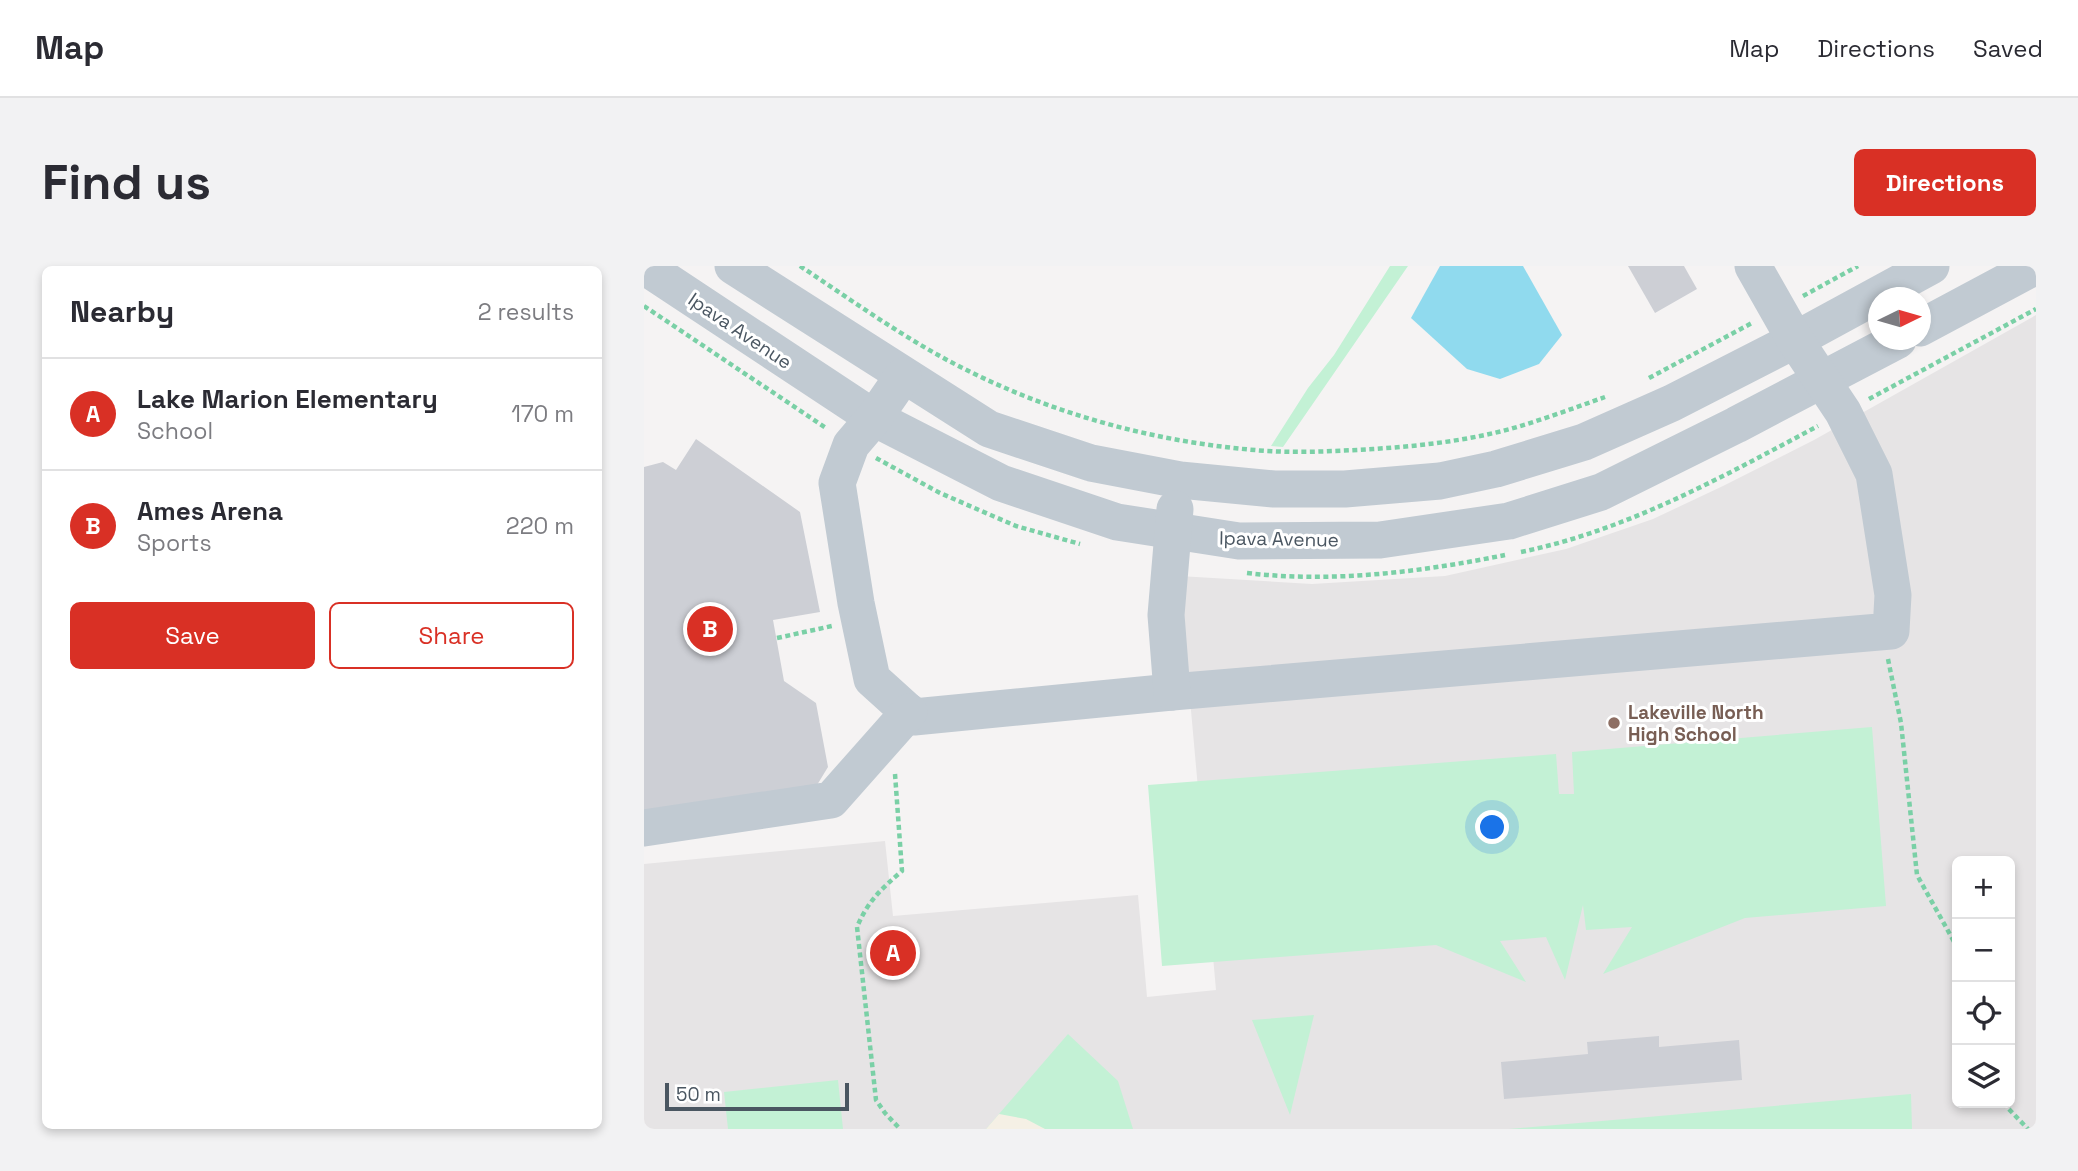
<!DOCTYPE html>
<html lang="en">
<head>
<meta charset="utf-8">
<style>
	:root { --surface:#fff; --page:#f2f2f3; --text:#2b2b33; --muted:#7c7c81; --line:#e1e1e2; --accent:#d93025 }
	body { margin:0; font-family:"Space Grotesk",sans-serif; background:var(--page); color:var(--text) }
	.controls { position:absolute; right:21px; bottom:21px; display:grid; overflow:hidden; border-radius:10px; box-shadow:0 4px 10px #0003 }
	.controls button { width:63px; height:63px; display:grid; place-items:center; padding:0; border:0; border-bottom:2px solid var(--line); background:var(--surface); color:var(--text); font:35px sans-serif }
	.compass { position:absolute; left:1224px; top:21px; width:63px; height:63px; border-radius:50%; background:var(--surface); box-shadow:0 4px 10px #0003; rotate:85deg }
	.scale { position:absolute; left:21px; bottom:18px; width:184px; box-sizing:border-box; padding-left:7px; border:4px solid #4a5661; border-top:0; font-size:19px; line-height:24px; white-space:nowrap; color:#4a5661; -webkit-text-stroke:5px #fff; paint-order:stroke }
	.you { position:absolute; left:849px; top:562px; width:24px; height:24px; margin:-18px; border:5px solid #fff; border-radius:50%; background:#1a73e8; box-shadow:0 0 0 10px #1a73e833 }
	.badge { display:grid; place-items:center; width:46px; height:46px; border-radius:50%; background:var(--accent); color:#fff; font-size:23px; font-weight:700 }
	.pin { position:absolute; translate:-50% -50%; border:4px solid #fff; box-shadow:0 2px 7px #0006 }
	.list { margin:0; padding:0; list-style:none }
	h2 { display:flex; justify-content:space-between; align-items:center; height:91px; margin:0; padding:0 28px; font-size:30px }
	h2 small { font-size:23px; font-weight:400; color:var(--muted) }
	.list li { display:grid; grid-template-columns:46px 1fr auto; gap:21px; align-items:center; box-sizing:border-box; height:112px; padding:0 28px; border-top:2px solid var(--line) }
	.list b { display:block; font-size:26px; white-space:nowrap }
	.list p { margin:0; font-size:23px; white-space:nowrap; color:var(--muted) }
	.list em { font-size:23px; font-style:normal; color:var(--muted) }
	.actions { display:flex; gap:14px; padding:21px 28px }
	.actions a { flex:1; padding:16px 0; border:2px solid var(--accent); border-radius:10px; text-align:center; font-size:24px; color:var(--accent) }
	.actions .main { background:var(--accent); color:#fff }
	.icon { flex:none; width:38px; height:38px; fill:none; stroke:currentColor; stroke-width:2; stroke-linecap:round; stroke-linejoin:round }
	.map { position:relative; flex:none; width:1392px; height:863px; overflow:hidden; border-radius:10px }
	header { display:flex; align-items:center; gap:42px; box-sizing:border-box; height:98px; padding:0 35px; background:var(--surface); border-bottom:2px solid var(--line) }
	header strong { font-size:33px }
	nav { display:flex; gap:38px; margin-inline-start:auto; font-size:24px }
	.intro { display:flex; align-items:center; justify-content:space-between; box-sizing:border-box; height:168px; padding:0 42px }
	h1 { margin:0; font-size:49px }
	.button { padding:18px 32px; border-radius:10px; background:var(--accent); color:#fff; font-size:24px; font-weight:700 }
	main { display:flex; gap:42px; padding:0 42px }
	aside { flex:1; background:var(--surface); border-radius:10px; box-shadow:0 4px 10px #0003 }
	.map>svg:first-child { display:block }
	.education { fill:#e6e4e5; fill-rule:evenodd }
	.green { fill:#c3f1d5 }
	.sand { fill:#f5f0e5 }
	.water { fill:#90daee }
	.building { fill:#cdcfd5 }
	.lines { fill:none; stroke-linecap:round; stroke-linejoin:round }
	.path { stroke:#7ad0a6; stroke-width:4.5; stroke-dasharray:5 3.5; stroke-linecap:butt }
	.minor { stroke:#c1cad2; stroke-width:37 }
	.education-dot { fill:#8d6e63; stroke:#fff; stroke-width:2.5 }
	.labels { text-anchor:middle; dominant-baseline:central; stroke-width:6; stroke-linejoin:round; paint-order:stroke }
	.street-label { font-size:19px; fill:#4a5661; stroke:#fff }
	.education-label { font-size:19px; font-weight:bold; fill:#785e54; stroke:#fff; text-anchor:start }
</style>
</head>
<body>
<header>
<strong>Map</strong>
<nav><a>Map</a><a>Directions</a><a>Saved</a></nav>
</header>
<div class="intro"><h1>Find us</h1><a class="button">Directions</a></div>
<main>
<aside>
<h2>Nearby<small>2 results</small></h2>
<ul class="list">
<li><span class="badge">A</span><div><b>Lake Marion Elementary</b><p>School</p></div><em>170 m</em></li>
<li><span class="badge">B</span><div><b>Ames Arena</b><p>Sports</p></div><em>220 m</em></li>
</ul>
<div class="actions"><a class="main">Save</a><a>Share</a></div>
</aside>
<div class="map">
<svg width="1392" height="863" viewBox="0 0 1392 863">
	<rect width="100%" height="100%" fill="#f5f3f3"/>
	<path class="education" d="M1392,49v814h-1392v-265l241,-23 8,75 245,-21 9,102 69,-7 -37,-414 133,8 133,-8 121,-27 87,-30 70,-33 91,-46zM1313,595h53v242h-53z"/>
	<g class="green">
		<path d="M746,0h18l-125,181 -12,-1 37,-58 26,-33z"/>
		<path d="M1228,461l14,179 -141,12 -142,56 29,-47 -46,3 -3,-25 -18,75 -19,-43 -46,4 26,41 -90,-37 -274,21 -14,-181 408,-31 3,40h15l-2,-42z"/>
		<path d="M670,749l-24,100 -38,-95z"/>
		<path d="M424,768l50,47 15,48h-147z"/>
		<path d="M194,814l5,49h-115l-4,-37z"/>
		<path d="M1267,828l1,35h-403z"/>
	</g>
	<path class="sand" d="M355,848l27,5 19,10h-59z"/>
	<path class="water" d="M796,0h83l39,69 -23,29 -39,15 -33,-10 -56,-51z"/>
	<g class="building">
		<path d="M984,0h56l13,23 -42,24z"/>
		<path d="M52,173l104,73 20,100 -47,8 11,61 32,22 12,64 -14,23 -170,33v-356l19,-5 13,8z"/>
		<path d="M1015,770v11l80,-7 3,40 -238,19 -3,-37 87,-8 -1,-12z"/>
	</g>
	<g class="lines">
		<g class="path">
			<path d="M156,0c45,30 90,62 138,89 101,56 214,88 329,96 36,2 71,0 106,-2 46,-3 92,-8 137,-20 32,-9 64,-21 95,-32"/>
			<path d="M1159,30l55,-30"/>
			<path d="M0,40l182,122"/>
			<path d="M1005,112l103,-55"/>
			<path d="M1225,133l167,-90"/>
			<path d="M232,192l64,35 76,33 64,18"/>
			<path d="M877,286c107,-22 201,-75 297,-126"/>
			<path d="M603,307c86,10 174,-1 258,-18"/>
			<path d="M133,372l55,-12"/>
			<path d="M1244,393l13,64 16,152 40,72"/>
			<path d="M251,508l7,97c-21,18 -34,30 -45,56l19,173 9,13 15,16"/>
			<path d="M1359,837l25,26"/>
		</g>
		<g class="minor">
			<path d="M0,0l230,152 127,65 116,39 122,19 141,-1 129,-19 92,-29 135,-67 162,-85"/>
			<path d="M89,0l256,163 102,34 89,17 94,9h71l95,-8 56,-12 88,-27 88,-39 123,-63 136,-74"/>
			<path d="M1276,62l116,-62"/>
			<path d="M259,110l-29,42 -23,27 -14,38 19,120 16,76 42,38 258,-25 719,-61 2,-36 -19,-121 -31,-62 -48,-72 -42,-74"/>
			<path d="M528,426l-6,-77 9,-106"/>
			<path d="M0,562l187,-28 78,-88"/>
		</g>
	</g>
	<circle class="education-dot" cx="970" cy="457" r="7"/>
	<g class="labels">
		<g class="street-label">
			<text transform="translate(96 65) rotate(34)">Ipava Avenue</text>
			<text transform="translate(635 273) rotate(1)">Ipava Avenue</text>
		</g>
		<g class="education-label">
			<text x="984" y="446">Lakeville North<tspan x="984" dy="22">High School</tspan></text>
		</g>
	</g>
</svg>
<div class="controls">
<button>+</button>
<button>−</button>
<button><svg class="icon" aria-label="locate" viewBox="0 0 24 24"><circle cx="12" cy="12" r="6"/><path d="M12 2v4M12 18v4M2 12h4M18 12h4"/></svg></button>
<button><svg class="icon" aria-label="layers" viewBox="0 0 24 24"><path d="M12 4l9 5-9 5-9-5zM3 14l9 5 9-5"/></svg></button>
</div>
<svg class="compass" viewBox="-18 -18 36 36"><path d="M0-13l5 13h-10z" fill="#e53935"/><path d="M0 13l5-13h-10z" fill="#7c7c81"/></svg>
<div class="scale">50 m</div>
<div class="you"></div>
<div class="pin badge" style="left:249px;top:687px">A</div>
<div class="pin badge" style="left:66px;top:363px">B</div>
</div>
</main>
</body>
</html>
